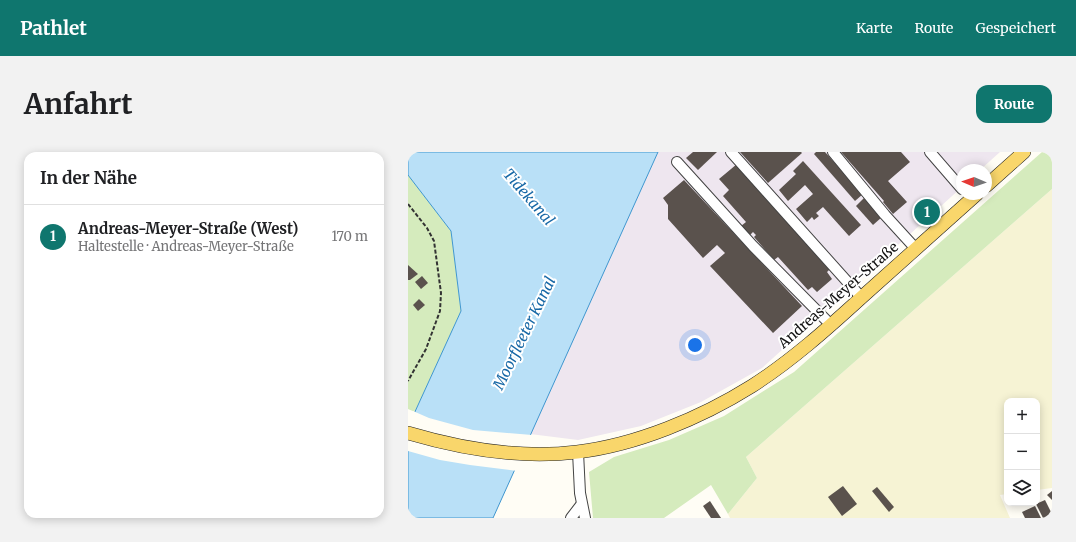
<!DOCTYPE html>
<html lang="de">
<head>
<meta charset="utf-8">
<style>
	:root { --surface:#fff; --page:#f2f2f2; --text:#202124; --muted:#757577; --line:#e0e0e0; --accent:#0f766e }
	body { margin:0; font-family:Merriweather,serif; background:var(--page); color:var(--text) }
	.controls { position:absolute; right:12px; bottom:12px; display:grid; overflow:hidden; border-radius:8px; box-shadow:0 2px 10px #0003 }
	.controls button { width:36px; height:36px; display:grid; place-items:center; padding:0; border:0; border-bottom:1px solid var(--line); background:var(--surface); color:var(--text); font:20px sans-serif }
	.compass { position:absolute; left:548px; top:12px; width:36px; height:36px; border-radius:50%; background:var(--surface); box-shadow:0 2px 10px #0003; rotate:272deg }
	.you { position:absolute; left:287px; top:193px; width:14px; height:14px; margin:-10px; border:3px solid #fff; border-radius:50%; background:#1a73e8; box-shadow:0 0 0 6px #1a73e833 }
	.badge { display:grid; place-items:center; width:26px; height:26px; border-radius:50%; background:var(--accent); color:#fff; font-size:13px; font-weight:700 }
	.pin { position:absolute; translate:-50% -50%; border:2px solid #fff; box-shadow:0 1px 4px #0006 }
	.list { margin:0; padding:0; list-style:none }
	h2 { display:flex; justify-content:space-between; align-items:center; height:52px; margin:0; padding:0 16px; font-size:17px }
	h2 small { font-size:13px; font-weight:400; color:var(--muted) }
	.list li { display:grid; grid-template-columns:26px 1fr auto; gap:12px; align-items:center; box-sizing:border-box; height:64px; padding:0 16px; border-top:1px solid var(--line) }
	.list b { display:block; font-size:15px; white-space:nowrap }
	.list p { margin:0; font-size:13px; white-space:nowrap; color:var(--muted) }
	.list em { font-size:13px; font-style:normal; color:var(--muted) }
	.icon { flex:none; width:22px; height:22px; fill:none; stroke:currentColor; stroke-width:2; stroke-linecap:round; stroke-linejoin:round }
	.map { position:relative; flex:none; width:644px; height:366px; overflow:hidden; border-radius:12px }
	header { display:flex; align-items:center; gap:24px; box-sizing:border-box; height:56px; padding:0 20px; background:var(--accent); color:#fff }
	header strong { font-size:19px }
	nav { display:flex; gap:22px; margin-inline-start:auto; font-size:14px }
	.intro { display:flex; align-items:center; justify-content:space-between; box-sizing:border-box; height:96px; padding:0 24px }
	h1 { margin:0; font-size:28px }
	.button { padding:10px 18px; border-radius:12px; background:var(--accent); color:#fff; font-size:14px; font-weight:700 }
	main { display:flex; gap:24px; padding:0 24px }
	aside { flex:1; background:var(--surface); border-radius:12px; box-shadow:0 2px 10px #0003 }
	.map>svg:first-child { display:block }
	.industrial { fill:#eee6ef }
	.farmland { fill:#f6f3d4 }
	.green { fill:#d5ebbd }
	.water { fill:#b9e0f7; stroke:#3f96cf }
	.pier { fill:#fffdf5 }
	.building { fill:#5a524d }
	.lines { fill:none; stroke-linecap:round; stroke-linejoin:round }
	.minor-casing { stroke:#444; stroke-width:12 }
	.major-casing { stroke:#222; stroke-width:14 }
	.path { stroke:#333; stroke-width:2; stroke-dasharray:4 2; stroke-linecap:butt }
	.minor { stroke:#fff; stroke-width:10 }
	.major { stroke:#f9d66b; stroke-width:13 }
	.labels { text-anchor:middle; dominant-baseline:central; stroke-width:4; stroke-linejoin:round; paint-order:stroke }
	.street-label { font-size:14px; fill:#111; stroke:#fff }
	.water-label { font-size:15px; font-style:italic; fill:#1768a6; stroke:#fff }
</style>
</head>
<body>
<header>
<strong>Pathlet</strong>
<nav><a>Karte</a><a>Route</a><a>Gespeichert</a></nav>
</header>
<div class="intro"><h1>Anfahrt</h1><a class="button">Route</a></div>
<main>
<aside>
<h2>In der Nähe<small></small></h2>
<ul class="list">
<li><span class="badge">1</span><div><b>Andreas-Meyer-Straße (West)</b><p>Haltestelle · Andreas-Meyer-Straße</p></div><em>170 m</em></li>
</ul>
</aside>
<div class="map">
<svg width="644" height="366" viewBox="0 0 644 366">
	<rect width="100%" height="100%" fill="#fffdf5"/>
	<path class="industrial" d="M250,0h342l-20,18h-18v17l-200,181 -61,34 -60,24 -63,14 -48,-6z"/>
	<path class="farmland" d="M644,37v299l-15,2v-89h-30v93l-7,1 10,23h-280l-2,-4 29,-36 -11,-21z"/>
	<g class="green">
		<path d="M634,0h10v37l-306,268 11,21 -29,36 -17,-29 -47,33h-71l-4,-46 25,-15 55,-17 55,-24 70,-44z"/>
		<path d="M0,23l43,56 10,80 -46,101 -7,-3z"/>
	</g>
	<path class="water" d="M0,0h250l-165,366h-85v-91l53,-116 -10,-80 -43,-56z"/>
	<path class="pier" d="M5,259l16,7 44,12 59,5 -15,36 -47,-6 -30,-5 -32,-9v-29z"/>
	<g class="building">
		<path d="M285,0h24l-19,18 -12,-12z"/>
		<path d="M332,0h61l1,1 -34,30z"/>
		<path d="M408,0h9l38,42 -8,7 -41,-47z"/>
		<path d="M433,0h60l9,10 -22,19 19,21 -14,12 -10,-12 1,-1z"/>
		<path d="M395,9l58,64 -12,11 -26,-29 -7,6 3,3 -5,4 -2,-3 -5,5 -11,-13 17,-15 -8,-9 -17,16 -9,-11 17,-16 -3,-3z"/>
		<path d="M329,12l93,105 -3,3 5,7 -15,13 -5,-5 -4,3 -30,-33 -4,3 -20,-23 2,-2 -3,-3 -3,3 -9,-9 5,-4 -23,-26 6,-6 -10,-11z"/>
		<path d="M276,28l118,126 -29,27 -63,-67 15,-13 -8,-8 -14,13 -35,-39v-14l-5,-7z"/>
		<path d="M457,45l17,20 -9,8 -17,-19z"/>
		<path d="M0,113l10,9 -8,6h-2z"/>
		<path d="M14,124l6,7 -7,6 -6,-7z"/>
		<path d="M11,147l6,6 -7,6 -5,-6z"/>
		<path d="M435,334l14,18 -15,12 -14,-19z"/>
		<path d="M469,335l17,20 -5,5 -17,-21z"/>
		<path d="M644,339v9l-5,-5z"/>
		<path d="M637,348l7,14v4h-9l-7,-14z"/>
		<path d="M302,349l11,17h-10l-8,-12z"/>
		<path d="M627,354l6,12h-16l-3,-6z"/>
	</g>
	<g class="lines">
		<defs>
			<g id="minor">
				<path d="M323,0l130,145"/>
				<path d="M425,0l52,63 31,34"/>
				<path d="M522,0l32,37"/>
				<path d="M269,10l76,84 78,79"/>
				<path d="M170,300l2,41 5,25"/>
				<path d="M163,366l10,-13"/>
			</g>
			<g id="major">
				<path d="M578,34l38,-34"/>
				<path d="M0,281c54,16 112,26 169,19 59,-7 124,-34 175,-66 39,-25 75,-57 110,-89 38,-34 77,-69 115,-103"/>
			</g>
		</defs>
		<use href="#minor" class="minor-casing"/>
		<use href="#major" class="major-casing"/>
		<path class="path" d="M0,52l19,24 7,13 7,52 -1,18 -14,38 -18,32"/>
		<use href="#minor" class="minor"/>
		<use href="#major" class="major"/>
	</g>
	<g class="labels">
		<g class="street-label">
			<text transform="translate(430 143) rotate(-41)">Andreas-Meyer-Straße</text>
		</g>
		<g class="water-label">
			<text transform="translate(121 45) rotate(49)">Tidekanal</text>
			<text transform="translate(116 181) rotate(-64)">Moorfleeter Kanal</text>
		</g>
	</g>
</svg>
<div class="controls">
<button>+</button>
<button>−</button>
<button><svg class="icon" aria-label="layers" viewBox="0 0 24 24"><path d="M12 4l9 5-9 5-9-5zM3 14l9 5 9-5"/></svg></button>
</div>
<svg class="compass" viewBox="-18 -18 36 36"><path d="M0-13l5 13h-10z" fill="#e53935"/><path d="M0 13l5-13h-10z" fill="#757577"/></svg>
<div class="you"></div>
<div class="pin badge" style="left:519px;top:60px">1</div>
</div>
</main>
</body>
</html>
